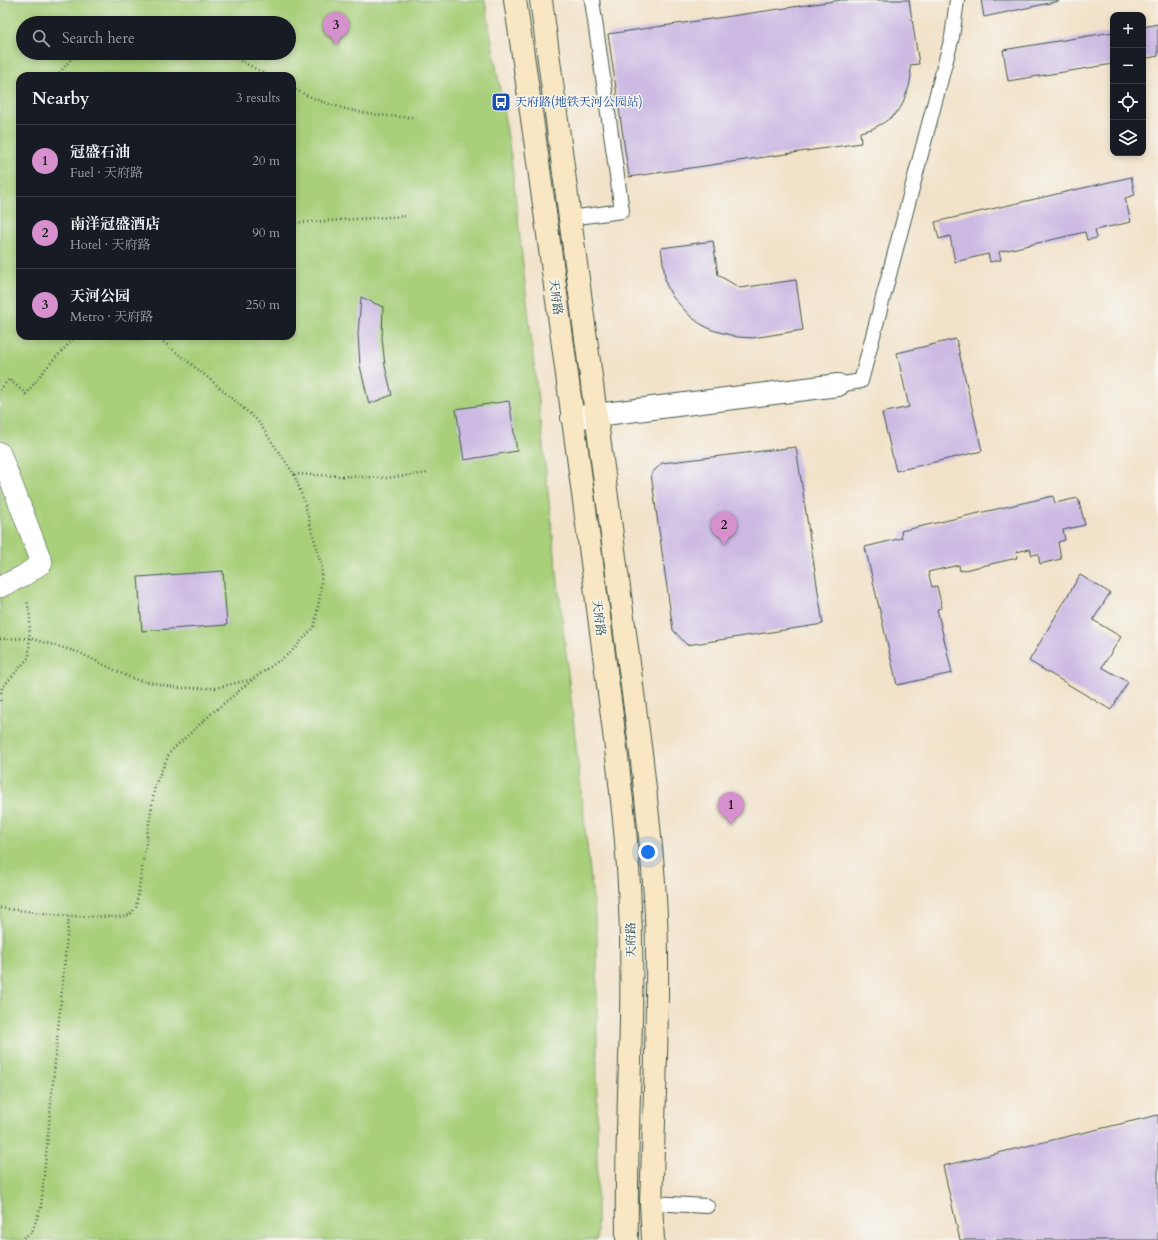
<!DOCTYPE html>
<html lang="en">
<head>
<meta charset="utf-8">
<style>
	:root { --surface:#171b24; --page:#20242c; --text:#f1f3f6; --muted:#9ea1a6; --line:#363941; --accent:#d690ce }
	body { margin:0; font-family:Cardo,"Noto Serif SC",serif; background:var(--page); color:var(--text) }
	.controls { position:absolute; right:12px; top:12px; display:grid; overflow:hidden; border-radius:8px; box-shadow:0 2px 6px #0003 }
	.controls button { width:36px; height:36px; display:grid; place-items:center; padding:0; border:0; border-bottom:1px solid var(--line); background:var(--surface); color:var(--text); font:20px sans-serif }
	.you { position:absolute; left:648px; top:852px; width:14px; height:14px; margin:-10px; border:3px solid #fff; border-radius:50%; background:#1a73e8; box-shadow:0 0 0 6px #1a73e833 }
	.badge { display:grid; place-items:center; width:26px; height:26px; border-radius:50%; background:var(--accent); color:#111; font-size:13px; font-weight:700 }
	.pin { position:absolute; translate:-50% -33px; filter:drop-shadow(0 1px 2px #0008) }
	.pin::after { content:''; position:absolute; top:21px; width:14px; height:12px; background:inherit; clip-path:polygon(0 0,100% 0,50% 100%) }
	.list { margin:0; padding:0; list-style:none }
	h2 { display:flex; justify-content:space-between; align-items:center; height:52px; margin:0; padding:0 16px; font-size:17px }
	h2 small { font-size:13px; font-weight:400; color:var(--muted) }
	.list li { display:grid; grid-template-columns:26px 1fr auto; gap:12px; align-items:center; box-sizing:border-box; height:72px; padding:0 16px; border-top:1px solid var(--line) }
	.list b { display:block; font-size:15px; white-space:nowrap }
	.list p { margin:0; font-size:13px; white-space:nowrap; color:var(--muted) }
	.list em { font-size:13px; font-style:normal; color:var(--muted) }
	.icon { flex:none; width:22px; height:22px; fill:none; stroke:currentColor; stroke-width:2; stroke-linecap:round; stroke-linejoin:round }
	.map { position:relative; flex:none; width:1158px; height:1240px; overflow:hidden }
	.search { position:absolute; background:var(--surface); box-shadow:0 2px 6px #0003; left:16px; top:16px; width:280px; height:44px; display:flex; align-items:center; gap:10px; box-sizing:border-box; padding:0 14px; border-radius:22px; color:var(--muted); font-size:15px }
	.panel { position:absolute; background:var(--surface); box-shadow:0 2px 6px #0003; left:16px; top:72px; width:280px; height:268px; border-radius:12px }
	.map>svg:first-child { display:block }
	.green { fill:#a8cf7a; stroke:#648657; fill-rule:evenodd }
	.building { fill:#ccbae3 }
	.lines { fill:none; stroke-linecap:round; stroke-linejoin:round }
	.service-casing { stroke:#3f564a; stroke-width:16 }
	.pedestrian-casing { stroke:#3f564a; stroke-width:22 }
	.tertiary-casing { stroke:#3f564a; stroke-width:24 }
	.secondary-casing { stroke:#3f564a; stroke-width:24 }
	.path { stroke:#3f564a; stroke-width:2.5; stroke-dasharray:1 3; stroke-linecap:butt }
	.service { stroke:#fff; stroke-width:14 }
	.pedestrian { stroke:#fff; stroke-width:21 }
	.tertiary { stroke:#fff; stroke-width:22 }
	.secondary { stroke:#f9e7c3; stroke-width:22 }
	.labels { text-anchor:middle; dominant-baseline:central; stroke-width:3; stroke-linejoin:round; paint-order:stroke }
	.transit-label { font-size:12px; fill:#164399; stroke:#f6f6f2; text-anchor:start }
	.street-label { font-size:12px; fill:#1f3d34; stroke:#f6f6f2 }
</style>
</head>
<body>
<div class="map">
<svg width="1158" height="1240" viewBox="0 0 1158 1240">
	<rect width="100%" height="100%" fill="#f6f6f2"/>
	<filter id="ink" filterUnits="userSpaceOnUse"><feTurbulence type="fractalNoise" baseFrequency=".025" numOctaves="2"/><feDisplacementMap in="SourceGraphic" scale="8" xChannelSelector="R" yChannelSelector="G"/><feConvolveMatrix kernelMatrix="1 2 1 2 8 2 1 2 1" color-interpolation-filters="sRGB"/></filter>
	<filter id="wash" filterUnits="userSpaceOnUse"><feTurbulence type="fractalNoise" baseFrequency=".012" numOctaves="4" result="noise"/><feDisplacementMap in="SourceGraphic" scale="16" xChannelSelector="R" yChannelSelector="G"/><feGaussianBlur stdDeviation="0.9" result="paint"/><feColorMatrix in="noise" values="0 0 0 0 0 0 0 0 0 0 0 0 0 0 0 0 0 1.4 0 .05"/><feComposite in="paint" operator="in"/></filter>
	<g filter="url(#wash)">
		<rect width="100%" height="100%" fill="#f2e2c9"/>
		<path class="green" d="M0,0h485l26,156 86,779v305h-597zM23,23h266v30h-266zM20,76h272v260h-272z"/>
		<g id="blocks">
			<g class="building">
				<path d="M841,0h68l10,64 -9,1 1,11 -2,11 -8,20 -8,9 -10,7 -11,6 -12,3 1,11 -232,34 -21,-143z"/>
				<path d="M981,0h78v1l-75,16z"/>
				<path d="M1158,24v32l-15,3v-32z"/>
				<path d="M1113,32v32l-105,17 -5,-31z"/>
				<path d="M1131,177l4,18 -10,3 6,24 -36,8 2,8 -10,2 -2,-8 -86,20 2,8 -11,2 -2,-8 -33,8 -5,-26 -11,3 -4,-17z"/>
				<path d="M713,241l5,34 22,13 56,-8 7,50 -50,8 -15,-1 -26,-7 -13,-7 -10,-8 -17,-19 -6,-12 -5,-36z"/>
				<path d="M361,297l22,10 -1,31 3,28 7,29 -23,9 -9,-38 -2,-32z"/>
				<path d="M956,339l26,112 -86,20 -14,-58 27,-6 -12,-54z"/>
				<path d="M509,401l8,50 -53,9 -8,-51z"/>
				<path d="M796,447l27,177 -136,21 -14,-15 -22,-156 11,-11z"/>
				<path d="M1053,496l2,7 23,-5 7,27 -22,5 2,10 -7,2 3,17 -21,5 -2,-10 -6,1 -2,-6 -14,3 1,6 -57,13 -1,-6 -31,7 4,15 5,-1 5,22 -5,1 15,64 -55,12 -32,-138 37,-9 -1,-7z"/>
				<path d="M223,571l4,54 -85,6 -4,-54z"/>
				<path d="M1080,575l30,18 -17,27 28,17 -19,30 26,15 -17,28 -82,-49z"/>
				<path d="M1158,1115v125h-198l-17,-74z"/>
			</g>
		</g>
	</g>
	<g filter="url(#ink)">
		<use href="#blocks" fill-opacity="0" stroke="#3f564a" stroke-width="1"/>
		<g class="lines">
			<defs>
				<g id="service">
					<path d="M570,218l52,-7 -30,-211"/>
					<path d="M838,385l23,-4 91,-344 5,-37"/>
					<path d="M651,1203l56,3"/>
				</g>
				<path id="pedestrian" d="M0,453l42,110 -19,13 -23,11"/>
				<path id="tertiary" d="M572,418l266,-33"/>
				<g id="secondary">
					<path d="M515,0c25,169 47,339 70,509 9,67 17,133 26,199 8,66 17,133 19,200 5,111 -5,221 -3,332"/>
					<path d="M541,0l101,761c7,65 15,131 15,196 1,82 -3,164 -6,246l2,37"/>
				</g>
			</defs>
			<use href="#service" class="service-casing"/>
			<use href="#pedestrian" class="pedestrian-casing"/>
			<use href="#tertiary" class="tertiary-casing"/>
			<use href="#secondary" class="secondary-casing"/>
			<g class="path">
				<path d="M226,53l43,23"/>
				<path d="M57,76l14,-17 11,-6"/>
				<path d="M292,88c39,21 83,30 127,29"/>
				<path d="M292,223l114,-7"/>
				<path d="M0,390l9,-11 17,15 20,-26 30,-32"/>
				<path d="M294,474l92,4 42,-5"/>
				<path d="M0,639l29,-1 49,14 55,27 46,9h36l38,-9 37,-26 24,-26 6,-31 2,-28 -18,-67 -10,-27 -37,-54 -51,-44 -50,-40"/>
				<path d="M0,701l2,-13 27,-31 1,-39 -3,-18"/>
				<path d="M0,908l69,8 50,1 11,-2 6,-8 19,-122 15,-33 41,-38 41,-34"/>
				<path d="M20,1240l12,-8 9,-25 28,-291"/>
			</g>
			<use href="#service" class="service"/>
			<use href="#pedestrian" class="pedestrian"/>
			<use href="#tertiary" class="tertiary"/>
			<use href="#secondary" class="secondary"/>
		</g>
	</g>
	<defs>
		<symbol id="bus-square" viewBox="-11 -11 22 22"><rect x="-9" y="-9" width="18" height="18" rx="4" fill="#1a4fb4" stroke="#f6f6f2"/><path d="M-5-6H5V4H4V6H2V4H-2V6H-4V4H-5ZM-3.5-4V0h7V-4ZM-3.5 1.2v1.5H-2V1.2ZM2 1.2v1.5H3.5V1.2Z" fill="#fff"/></symbol>
	</defs>
	<g fill-rule="evenodd">
		<use href="#bus-square" x="490" y="91" width="22" height="22"/>
	</g>
	<g class="labels">
		<g class="transit-label">
			<text x="515" y="102">天府路(地铁天河公园站)</text>
		</g>
		<g class="street-label">
			<text transform="translate(556 297) rotate(83)">天府路</text>
			<text transform="translate(599 618) rotate(83)">天府路</text>
			<text transform="translate(631 940) rotate(-91)">天府路</text>
		</g>
	</g>
</svg>
<div class="controls">
<button>+</button>
<button>−</button>
<button><svg class="icon" aria-label="locate" viewBox="0 0 24 24"><circle cx="12" cy="12" r="6"/><path d="M12 2v4M12 18v4M2 12h4M18 12h4"/></svg></button>
<button><svg class="icon" aria-label="layers" viewBox="0 0 24 24"><path d="M12 4l9 5-9 5-9-5zM3 14l9 5 9-5"/></svg></button>
</div>
<div class="you"></div>
<div class="pin badge" style="left:731px;top:825px">1</div>
<div class="pin badge" style="left:724px;top:545px">2</div>
<div class="pin badge" style="left:336px;top:45px">3</div>
<div class="search"><svg class="icon" aria-label="search" viewBox="0 0 24 24"><circle cx="10" cy="10" r="6"/><path d="M15 15l6 6"/></svg>Search here</div>
<section class="panel">
<h2>Nearby<small>3 results</small></h2>
<ul class="list">
<li><span class="badge">1</span><div><b>冠盛石油</b><p>Fuel · 天府路</p></div><em>20 m</em></li>
<li><span class="badge">2</span><div><b>南洋冠盛酒店</b><p>Hotel · 天府路</p></div><em>90 m</em></li>
<li><span class="badge">3</span><div><b>天河公园</b><p>Metro · 天府路</p></div><em>250 m</em></li>
</ul>
</section>
</div>
</body>
</html>
